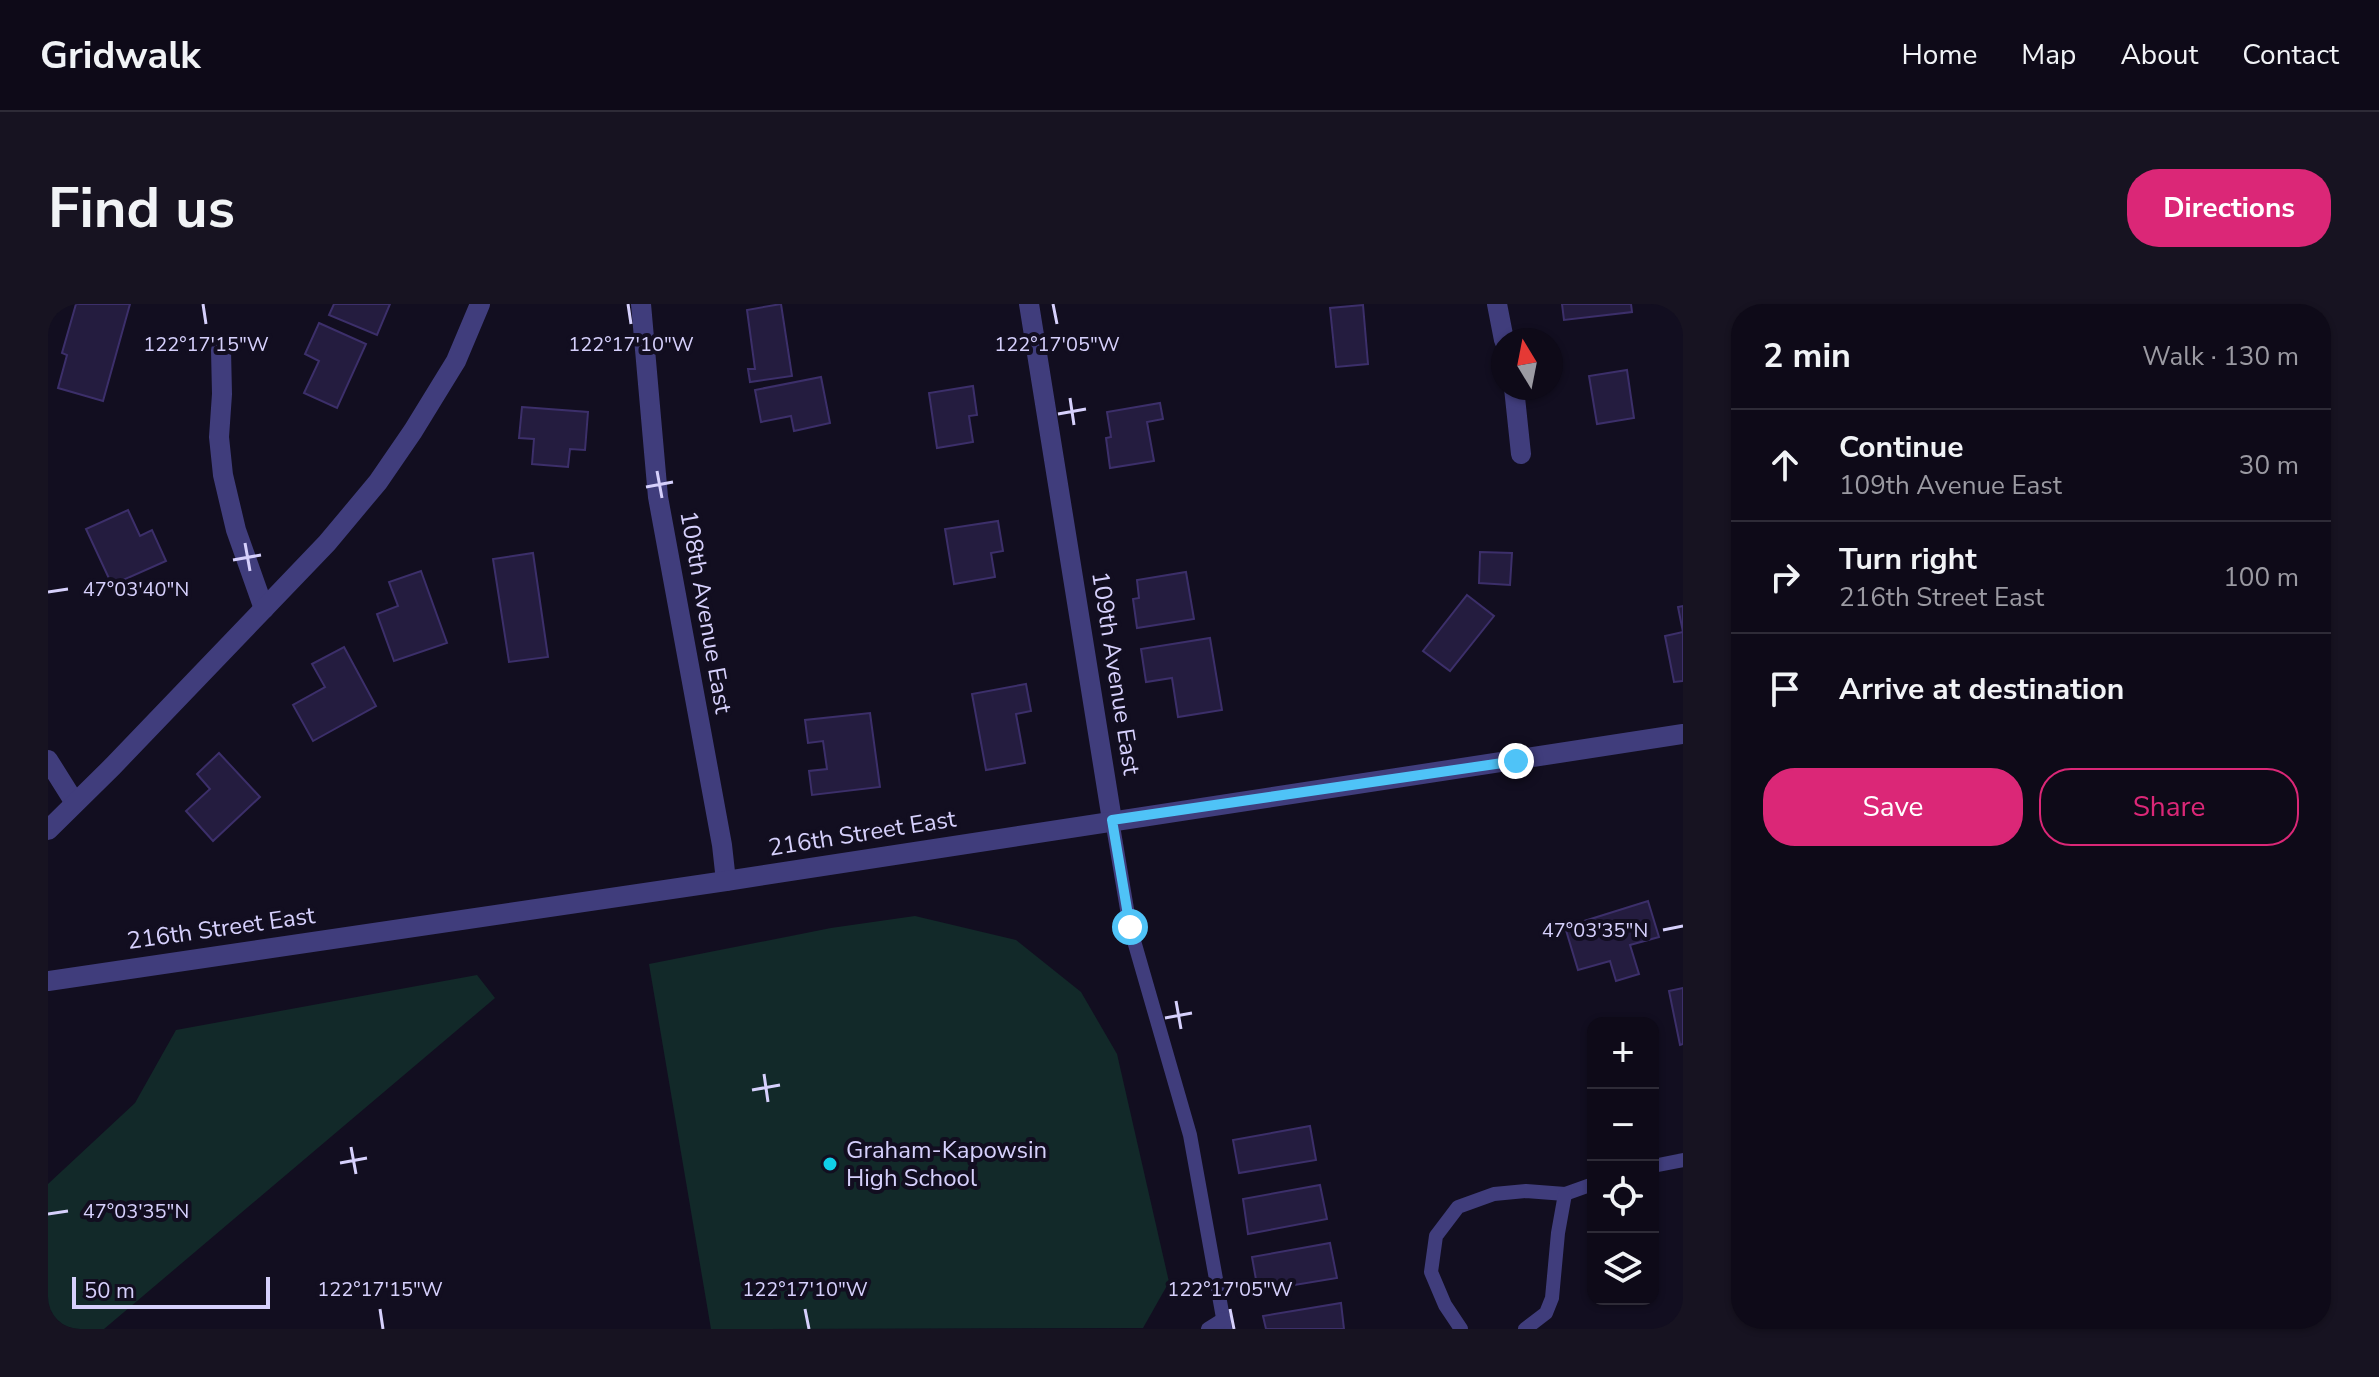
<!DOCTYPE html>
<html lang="en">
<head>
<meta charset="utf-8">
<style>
	:root { --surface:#0e0a18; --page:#171321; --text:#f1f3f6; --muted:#9b9aa2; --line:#2e2b37; --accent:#db2777 }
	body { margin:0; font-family:"Nunito Sans",sans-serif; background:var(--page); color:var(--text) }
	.controls { position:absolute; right:24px; bottom:24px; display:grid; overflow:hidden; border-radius:16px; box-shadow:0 2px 6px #0004 }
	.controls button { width:72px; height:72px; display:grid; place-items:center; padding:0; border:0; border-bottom:2px solid var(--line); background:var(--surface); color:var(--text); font:40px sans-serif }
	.compass { position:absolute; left:1443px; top:24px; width:72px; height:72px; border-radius:50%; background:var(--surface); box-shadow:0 2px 6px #0004; rotate:350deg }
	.scale { position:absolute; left:24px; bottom:20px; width:198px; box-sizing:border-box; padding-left:8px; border:4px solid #d6d0fc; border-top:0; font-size:22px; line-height:28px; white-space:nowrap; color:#d6d0fc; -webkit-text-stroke:6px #120e20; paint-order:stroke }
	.stop { position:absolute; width:24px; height:24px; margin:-18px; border:6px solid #4fc3f7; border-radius:50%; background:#fff }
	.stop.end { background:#4fc3f7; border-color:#fff; box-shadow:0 2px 8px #0008 }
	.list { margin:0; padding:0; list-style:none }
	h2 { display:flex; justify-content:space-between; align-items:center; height:104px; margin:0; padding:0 32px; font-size:34px }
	h2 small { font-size:26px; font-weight:400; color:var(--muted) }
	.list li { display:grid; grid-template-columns:52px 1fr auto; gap:24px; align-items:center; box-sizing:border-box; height:112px; padding:0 32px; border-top:2px solid var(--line) }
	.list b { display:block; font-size:30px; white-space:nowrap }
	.list p { margin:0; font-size:26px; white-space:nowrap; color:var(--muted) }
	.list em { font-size:26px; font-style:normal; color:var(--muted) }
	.actions { display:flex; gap:16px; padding:24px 32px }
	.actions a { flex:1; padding:18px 0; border:2px solid var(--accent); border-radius:32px; text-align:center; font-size:28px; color:var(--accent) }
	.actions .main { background:var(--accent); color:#fff }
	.icon { flex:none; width:44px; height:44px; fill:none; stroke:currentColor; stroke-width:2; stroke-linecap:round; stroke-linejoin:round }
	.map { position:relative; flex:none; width:1635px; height:1025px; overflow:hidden; border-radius:32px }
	header { display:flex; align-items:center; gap:48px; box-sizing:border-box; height:112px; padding:0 40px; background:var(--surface); border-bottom:2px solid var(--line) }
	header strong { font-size:38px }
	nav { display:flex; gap:44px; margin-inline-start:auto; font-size:28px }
	.intro { display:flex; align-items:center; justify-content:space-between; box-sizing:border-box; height:192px; padding:0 48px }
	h1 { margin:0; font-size:56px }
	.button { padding:20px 36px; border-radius:32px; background:var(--accent); color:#fff; font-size:28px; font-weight:700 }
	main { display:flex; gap:48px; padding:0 48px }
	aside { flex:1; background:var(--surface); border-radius:32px; box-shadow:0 2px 6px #0004 }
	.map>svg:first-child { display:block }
	.green { fill:#122929 }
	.building { fill:#241c3f; stroke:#3c2f6a; stroke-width:2 }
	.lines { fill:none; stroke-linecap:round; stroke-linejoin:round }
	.service { stroke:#403d7c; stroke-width:14 }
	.minor { stroke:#403d7c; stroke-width:20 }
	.route { stroke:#4fc3f7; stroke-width:10 }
	.ticks { fill:none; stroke:#d6d0fc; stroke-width:3 }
	.poi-dot { fill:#10cfe8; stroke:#120e20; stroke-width:3 }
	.labels { text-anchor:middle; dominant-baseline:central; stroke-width:8; stroke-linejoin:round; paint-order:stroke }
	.street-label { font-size:24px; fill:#d6d0fc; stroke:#120e20 }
	.poi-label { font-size:24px; fill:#d6d0fc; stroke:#120e20; text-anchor:start }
	.ticks-label { font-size:20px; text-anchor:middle; fill:#d6d0fc; stroke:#120e20; stroke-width:8; stroke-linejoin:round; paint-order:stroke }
</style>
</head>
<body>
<header>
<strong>Gridwalk</strong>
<nav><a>Home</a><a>Map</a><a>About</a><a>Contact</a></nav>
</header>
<div class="intro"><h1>Find us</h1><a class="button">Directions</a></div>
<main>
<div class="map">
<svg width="1635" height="1025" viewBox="0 0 1635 1025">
	<rect width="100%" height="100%" fill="#120e20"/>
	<g class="green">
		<path d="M867,612l101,24 65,52 36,62 52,228 -26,46 -432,1 -62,-365 182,-36z"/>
		<path d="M429,671l18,23 -391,331h-56v-145l87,-81 41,-73z"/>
	</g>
	<g class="building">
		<path d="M28,0h54l-27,97 -45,-13 9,-33 -5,-2z"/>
		<path d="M286,0h56l-13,31 -48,-20z"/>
		<path d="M733,0l11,72 -42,6 -2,-13h7l-8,-59z"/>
		<path d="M1514,0h69l1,8 -68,8z"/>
		<path d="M1315,1l5,59 -32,3 -6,-59z"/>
		<path d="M271,19l47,21 -29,64 -33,-15 15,-32 -14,-7z"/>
		<path d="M1579,66l7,48 -37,6 -8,-48z"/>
		<path d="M773,73l9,46 -36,8 -3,-15 -30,6 -6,-32z"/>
		<path d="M925,82l4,29 -8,1 4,26 -36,6 -8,-55z"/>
		<path d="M1112,99l3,16 -16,3 7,39 -44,7 -4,-30 5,-1 -4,-25z"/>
		<path d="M474,103l66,5 -3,38 -15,-1 -2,18 -36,-3 2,-25 -15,-1z"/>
		<path d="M80,206l12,26 12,-6 14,31 -54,24 -26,-56z"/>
		<path d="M950,217l5,30 -12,2 4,24 -41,7 -9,-55z"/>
		<path d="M1432,248l32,1 -2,32 -31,-2z"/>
		<path d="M485,249l15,104 -39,5 -16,-103z"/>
		<path d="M373,267l26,72 -53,18 -17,-47 21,-8 -9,-24z"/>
		<path d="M1138,268l8,47 -57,9 -4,-29 6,-1 -2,-18z"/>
		<path d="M1419,291l27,21 -44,55 -27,-20z"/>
		<path d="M1635,302v75l-9,1 -9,-46 18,-4 -5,-25z"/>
		<path d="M1162,334l12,72 -44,7 -6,-39 -26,4 -5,-33z"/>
		<path d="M296,343l32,59 -63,35 -20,-36 32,-18 -13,-23z"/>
		<path d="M978,380l5,27 -15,3 9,49 -39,7 -14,-76z"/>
		<path d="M822,409l10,74 -68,8 -3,-24 18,-2 -4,-28 -15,2 -3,-23z"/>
		<path d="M171,449l41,44 -47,44 -27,-30 24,-22 -13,-15z"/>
		<path d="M1600,597l11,36 -29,8 9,29 -23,7 -6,-20 -32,9 -13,-43z"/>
		<path d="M1635,684v56l-3,1 -11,-54z"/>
		<path d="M1262,822l6,34 -77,13 -6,-33z"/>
		<path d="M1272,881l7,34 -79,15 -5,-35z"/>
		<path d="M1282,939l7,35 -79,13 -6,-34z"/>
		<path d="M1293,999l3,26h-78l-3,-13z"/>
	</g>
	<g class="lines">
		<g class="service">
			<path d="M1064,516l18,107 60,208 35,194"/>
			<path d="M1605,862l30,-6"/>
			<path d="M1160,1025l16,-10"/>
			<path d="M1413,1025l-16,-24 -14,-33 5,-36 22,-29 36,-13 32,-3 39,3 28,-10"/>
			<path d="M1477,1025l21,-16 6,-15 6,-65 7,-39"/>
		</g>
		<g class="minor">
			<path d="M593,0l17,193 64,348 4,36"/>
			<path d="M981,0l83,516"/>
			<path d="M1449,0l7,36"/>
			<path d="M173,46l1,44 -3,43 4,38 13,55 28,79"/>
			<path d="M1466,84l7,66"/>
			<path d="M0,456l27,43"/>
			<path d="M0,526l65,-64 214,-223 51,-61 35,-51 43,-70 24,-57"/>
			<path d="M0,677l678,-100 957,-147"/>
		</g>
	</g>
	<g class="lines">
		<path class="route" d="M1082,623l-18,-107 404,-59"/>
	</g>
	<path class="ticks" d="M155,0l3,20M580,0l3,20M1005,0l4,20M1022,94l4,27M1010,110l28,-5M609,167l5,27M598,183l27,-5M197,239l5,28M185,256l28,-5M0,288l20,-3M1615,626l20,-4M1128,697l5,28M1117,714l27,-5M716,770l4,28M704,786l28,-5M303,843l5,27M292,859l27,-5M0,910l20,-3M332,1005l3,20M757,1005l4,20M1182,1005l4,20"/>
	<circle class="poi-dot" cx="782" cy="860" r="8"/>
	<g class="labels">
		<g class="street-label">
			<text transform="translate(658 308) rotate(80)">108th Avenue East</text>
			<text transform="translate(1068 369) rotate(81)">109th Avenue East</text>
			<text transform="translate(814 529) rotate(-9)">216th Street East</text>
			<text transform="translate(173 624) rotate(-8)">216th Street East</text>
		</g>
		<g class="poi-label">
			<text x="798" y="846">Graham-Kapowsin<tspan x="798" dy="28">High School</tspan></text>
		</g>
	</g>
	<g class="ticks-label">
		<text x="158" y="47">122°17'15"W</text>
		<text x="583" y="47">122°17'10"W</text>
		<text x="1009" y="47">122°17'05"W</text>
		<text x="88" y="292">47°03'40"N</text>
		<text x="1547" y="633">47°03'35"N</text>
		<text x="88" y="914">47°03'35"N</text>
		<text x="332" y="992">122°17'15"W</text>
		<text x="757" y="992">122°17'10"W</text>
		<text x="1182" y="992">122°17'05"W</text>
	</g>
</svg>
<div class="controls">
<button>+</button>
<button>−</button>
<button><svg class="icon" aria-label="locate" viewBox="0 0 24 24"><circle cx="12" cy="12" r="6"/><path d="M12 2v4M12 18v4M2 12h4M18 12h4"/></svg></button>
<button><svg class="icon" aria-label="layers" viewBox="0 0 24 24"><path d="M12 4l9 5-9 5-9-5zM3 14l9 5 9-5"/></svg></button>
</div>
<svg class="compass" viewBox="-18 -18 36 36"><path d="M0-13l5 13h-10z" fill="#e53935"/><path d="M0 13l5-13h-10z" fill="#9b9aa2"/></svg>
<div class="scale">50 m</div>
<div class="stop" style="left:1082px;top:623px"></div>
<div class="stop end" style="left:1468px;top:457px"></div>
</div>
<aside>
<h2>2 min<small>Walk · 130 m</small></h2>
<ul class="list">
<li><svg class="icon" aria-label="ahead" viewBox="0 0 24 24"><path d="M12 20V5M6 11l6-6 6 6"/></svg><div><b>Continue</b><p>109th Avenue East</p></div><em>30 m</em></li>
<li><svg class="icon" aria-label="right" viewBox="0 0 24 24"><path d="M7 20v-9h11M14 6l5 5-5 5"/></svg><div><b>Turn right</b><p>216th Street East</p></div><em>100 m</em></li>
<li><svg class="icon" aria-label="arrive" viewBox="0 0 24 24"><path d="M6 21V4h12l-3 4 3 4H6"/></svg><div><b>Arrive at destination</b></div></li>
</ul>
<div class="actions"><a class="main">Save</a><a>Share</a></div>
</aside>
</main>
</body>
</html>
